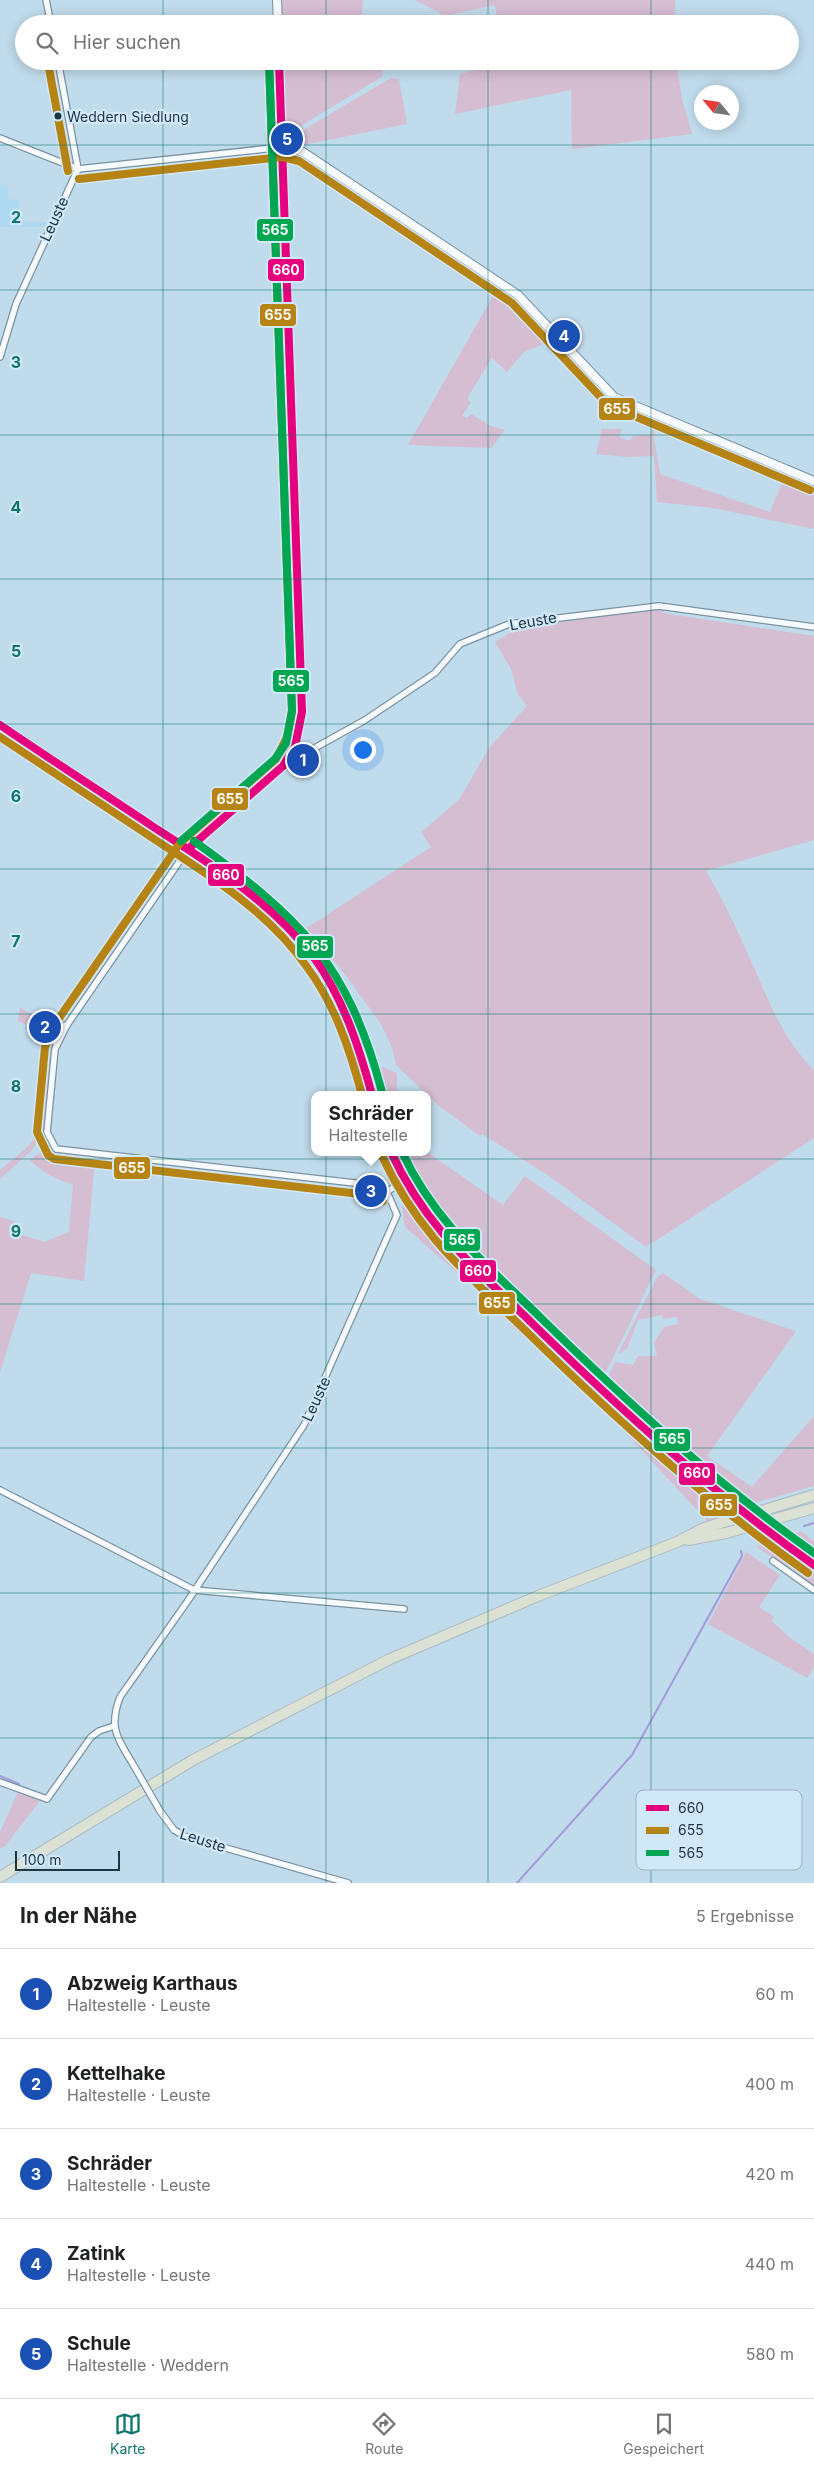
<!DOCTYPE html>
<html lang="de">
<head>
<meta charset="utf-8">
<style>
	:root { --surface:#fff; --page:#f6f6f6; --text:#202124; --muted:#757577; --line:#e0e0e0; --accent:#0f766e }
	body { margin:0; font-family:Inter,sans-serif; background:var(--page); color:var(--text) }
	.compass { position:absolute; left:694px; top:85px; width:45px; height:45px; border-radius:50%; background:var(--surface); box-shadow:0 2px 12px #0003; rotate:299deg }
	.scale { position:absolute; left:15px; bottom:12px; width:105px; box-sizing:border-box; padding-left:5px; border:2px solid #1d3644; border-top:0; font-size:14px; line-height:18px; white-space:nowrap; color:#1d3644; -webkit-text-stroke:4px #d1e8f8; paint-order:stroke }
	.you { position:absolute; left:362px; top:749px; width:18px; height:18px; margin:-12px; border:4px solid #fff; border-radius:50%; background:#1a73e8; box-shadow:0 0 0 8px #1a73e833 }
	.badge { display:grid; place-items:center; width:32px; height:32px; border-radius:50%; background:var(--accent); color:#fff; font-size:16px; font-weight:700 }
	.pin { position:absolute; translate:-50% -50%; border:2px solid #fff; box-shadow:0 1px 5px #0006 }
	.popup { position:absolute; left:311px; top:1091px; width:120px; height:65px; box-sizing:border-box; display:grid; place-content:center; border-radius:10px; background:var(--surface); filter:drop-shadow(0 1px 4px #0005); font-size:16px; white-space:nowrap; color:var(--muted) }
	.popup b { font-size:19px; color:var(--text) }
	.popup::after { content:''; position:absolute; left:50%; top:100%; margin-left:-10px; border:10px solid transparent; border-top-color:var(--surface) }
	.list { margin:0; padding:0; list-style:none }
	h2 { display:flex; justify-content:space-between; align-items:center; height:65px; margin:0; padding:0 20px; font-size:21px }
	h2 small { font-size:16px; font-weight:400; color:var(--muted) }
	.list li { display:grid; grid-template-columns:32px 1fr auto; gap:15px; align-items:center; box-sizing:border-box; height:90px; padding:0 20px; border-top:1px solid var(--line) }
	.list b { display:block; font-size:19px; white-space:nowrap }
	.list p { margin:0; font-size:16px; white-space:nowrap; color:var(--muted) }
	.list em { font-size:16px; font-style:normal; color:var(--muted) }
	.icon { flex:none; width:28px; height:28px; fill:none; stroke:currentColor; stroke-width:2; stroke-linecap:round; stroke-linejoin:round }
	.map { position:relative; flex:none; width:814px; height:1883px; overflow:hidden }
	.search { position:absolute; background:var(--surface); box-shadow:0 2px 12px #0003; left:15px; right:15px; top:15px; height:55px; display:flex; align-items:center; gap:12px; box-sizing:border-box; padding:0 18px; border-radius:28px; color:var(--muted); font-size:19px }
	.sheet { height:515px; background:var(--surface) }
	nav { display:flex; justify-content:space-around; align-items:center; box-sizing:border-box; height:70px; border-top:1px solid var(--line); background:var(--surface); font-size:14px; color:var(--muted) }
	nav a { display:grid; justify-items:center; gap:2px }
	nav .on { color:var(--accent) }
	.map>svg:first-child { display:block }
	.built { fill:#afd9f3 }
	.green { fill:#d5bdd2 }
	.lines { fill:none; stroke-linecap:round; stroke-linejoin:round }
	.stream { stroke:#a39bda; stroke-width:2 }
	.street-casing { stroke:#7b93a1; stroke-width:8 }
	.secondary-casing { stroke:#7b93a1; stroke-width:10 }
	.highway-casing { stroke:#acbbc4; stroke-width:12 }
	.street { stroke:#f6fafc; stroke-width:5.5 }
	.secondary { stroke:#f6fafc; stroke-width:8 }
	.highway { stroke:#dbe1d3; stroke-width:10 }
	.street-bridge-casing { stroke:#7b93a1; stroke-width:8; stroke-linecap:butt }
	.secondary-bridge-casing { stroke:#7b93a1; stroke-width:10; stroke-linecap:butt }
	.street-bridge { stroke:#f6fafc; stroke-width:5.5 }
	.secondary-bridge { stroke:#f6fafc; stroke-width:8 }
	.bus-1-casing { stroke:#d1e8f8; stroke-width:11 }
	.bus-2-casing { stroke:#d1e8f8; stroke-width:11 }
	.bus-3-casing { stroke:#d1e8f8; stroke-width:11 }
	.bus-1 { stroke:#e5007d; stroke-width:8 }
	.bus-2 { stroke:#b68414; stroke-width:8 }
	.bus-3 { stroke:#00a651; stroke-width:8 }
	.grid { fill:none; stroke:#0f766e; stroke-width:1; stroke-opacity:0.55 }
	.bus-dot { fill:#1d3644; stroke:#d1e8f8; stroke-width:2 }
	.labels { text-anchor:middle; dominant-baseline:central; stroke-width:4.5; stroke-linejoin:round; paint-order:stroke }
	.bus-label { font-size:14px; fill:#1d3644; stroke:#d1e8f8; text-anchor:start }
	.street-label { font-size:15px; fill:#1d3644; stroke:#d1e8f8 }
	.key { fill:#d1e8f8; stroke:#9bb3c2; stroke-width:1 }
	.key-label { font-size:14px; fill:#1d3644 }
	.grid-label { font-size:16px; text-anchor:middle; font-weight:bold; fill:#0f766e; stroke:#d1e8f8; stroke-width:4.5; stroke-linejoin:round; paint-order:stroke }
	.line-badge { stroke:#d1e8f8; stroke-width:2 }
	.badge-label { font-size:14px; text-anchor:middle; font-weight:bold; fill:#fff }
</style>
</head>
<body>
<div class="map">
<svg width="814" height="1883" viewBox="0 0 814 1883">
	<rect width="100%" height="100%" fill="#c0dbec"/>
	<path class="built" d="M0,185l8,1v13l11,2 -2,21h30l-2,5h-45z"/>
	<g class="green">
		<path d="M281,0h82l-2,24h-79z"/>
		<path d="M415,0h260v24h-177l-3,-19 -50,11z"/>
		<path d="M299,61h81l3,15 -76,46 -20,15 -4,-66z"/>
		<path d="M487,61h189l6,38 10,35 -120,15 -1,-59 -116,24 5,-40 28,-7z"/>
		<path d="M391,78l8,1 8,45 -104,21 -4,-11 11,-8z"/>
		<path d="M498,287l17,13 36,41 -27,11 -17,20 -15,-14 -23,37 -1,5 3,2 -9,14 5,2 4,-4 20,12 14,4 -14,18 -83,-3z"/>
		<path d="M654,425c-1,17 4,32 6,49l110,38 15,-36 29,12v41l-101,-21 -56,-6 -3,-46 -25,1 -33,-3 6,-25h20l-3,8 11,4 3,-5 17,-1z"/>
		<path d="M653,609l11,2 -1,2 151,23v204l-108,31c15,25 28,52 40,79 20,43 34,87 68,120v68l-168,109 -97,-71 -67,-42 -2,2 -42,-31 -42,-40 -4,-17 -11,-24 -40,-55 -36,-40 126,-82 -10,-15 38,-32 30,-52 38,-42 -9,-12 -7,-25 -16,-27 23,-14z"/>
		<path d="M20,1007l19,13 13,21 -7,91 -14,19 -31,28v-9c15,-13 35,-25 41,-44 5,-15 8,-74 1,-87 -5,-11 -14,-14 -24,-18z"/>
		<path d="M382,1067l15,6v22h-21l-5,-18 3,-7z"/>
		<path d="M395,1152h32l76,53 22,-29 131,94 -52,106 -5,2 -10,-2 -148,-149 -19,-25z"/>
		<path d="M45,1153l50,6 -11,122 -53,-8 -31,99v-155l14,4 -1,11 31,10 25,-10 4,-47c-16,-6 -31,-12 -43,-25l6,-5z"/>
		<path d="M401,1188l6,4 31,43 160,161 136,119 -25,8 -109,-118 -88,-79 -27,-29 -80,-70 -3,-19 3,-9 -6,-10z"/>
		<path d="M663,1273l37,26 96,32 -89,125 45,31 62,-71v70l-67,19 -11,-5 -62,-52 7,-10 -22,-15 -12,-3 -41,-39 9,-19 18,3 5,-9h19l-3,-13 10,-16 14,-3 -1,-7 -14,2 -1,-4 -24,5 -11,29 -9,5 39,-77z"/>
		<path d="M801,1531l13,10v20l-31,-22z"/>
		<path d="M770,1541l44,30v15l-57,-39z"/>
		<path d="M746,1552l34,23 -21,32 15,10 -2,4 17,16 25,17v13l-7,11 -99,-54z"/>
		<path d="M18,1792l22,9 -36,46 -4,1v-16z"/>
	</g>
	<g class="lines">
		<g class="stream">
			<path d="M804,1526l10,-3"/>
			<path d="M0,1776l19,8"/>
			<path d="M517,1883l115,-128 110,-199 -1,-5"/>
		</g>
		<defs>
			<g id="street">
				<path d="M46,0l5,24"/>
				<path d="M58,61l20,108"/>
				<path d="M0,138l78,31 205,-22"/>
				<path d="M0,357l16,-53 62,-135"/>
				<path d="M290,757l14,-3 61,-34 70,-47 25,-29 49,-20 150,-18 155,21"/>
				<path d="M45,1021l6,9 5,14"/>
				<path d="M48,1025l7,2 12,-2"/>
				<path d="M387,1192l17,-12"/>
				<path d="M0,1490l194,100 210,19"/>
				<path d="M773,1561l41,29"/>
				<path d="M134,1766c-16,-27 -26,-37 -14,-69l67,-95 117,-177 93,-210 -10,-23 -15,-7 -316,-36 -9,-17 8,-83 12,-24 121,-176"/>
				<path d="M0,1782l47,17 44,-62 8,-6 15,-5"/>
				<path d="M160,1811l14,19 10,6 164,47"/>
			</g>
			<g id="secondary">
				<path d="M277,0l1,24"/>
				<path d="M283,147l20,5 215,143 96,102 200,84"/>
				<path d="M0,725c51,34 101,67 152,101 57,37 123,77 163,134 29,40 45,87 57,135"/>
				<path d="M188,849l95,-83 12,-19 7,-35 -23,-651"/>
				<path d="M391,1152c17,35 36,65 62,93l170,168 106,89"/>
				<path d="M776,1539l38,26"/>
			</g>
			<g id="highway">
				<path d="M688,1540l38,-7 88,-25"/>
				<path d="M0,1877l193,-117 197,-101 148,-63 139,-54 27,-14 110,-33"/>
			</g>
		</defs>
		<use href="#street" class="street-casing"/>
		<use href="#secondary" class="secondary-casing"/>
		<use href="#highway" class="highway-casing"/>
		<use href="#street" class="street"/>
		<use href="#secondary" class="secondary"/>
		<use href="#highway" class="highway"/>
		<defs>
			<path id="street-bridge" d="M134,1766l26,45"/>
			<path id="secondary-bridge" d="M729,1502l47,37"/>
		</defs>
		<use href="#street-bridge" class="street-bridge-casing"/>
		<use href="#secondary-bridge" class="secondary-bridge-casing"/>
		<use href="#street-bridge" class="street-bridge"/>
		<use href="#secondary-bridge" class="secondary-bridge"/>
		<defs>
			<g id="bus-1">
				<path d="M0,725c50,34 101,67 152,101 59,38 120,76 163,133 29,41 44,88 57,136"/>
				<path d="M188,849l95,-83 12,-19 7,-35 -23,-651"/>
				<path d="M391,1152c36,78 85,116 144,174 88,86 178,167 279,239"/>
			</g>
			<g id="bus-2">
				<path d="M269,61l23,650 -5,26 -11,22 -96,84 -125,181 -10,23 -8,85 11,23 6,4 315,36 14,6"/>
				<path d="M48,63l20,108"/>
				<path d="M79,179l203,-22 17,4 213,142 96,102 202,85"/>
				<path d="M0,737c48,32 96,64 145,96 58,39 121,75 162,134 28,38 43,83 55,128"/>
				<path d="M382,1156c37,80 87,119 148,179 88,86 178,167 278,238"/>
			</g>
			<g id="bus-3">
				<path d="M181,841l94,-82 11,-16 6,-32 -23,-650"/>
				<path d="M194,841c107,78 153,120 188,251"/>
				<path d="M402,1152c33,71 86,114 140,167 86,84 174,164 272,234"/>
			</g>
		</defs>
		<use href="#bus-1" class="bus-1-casing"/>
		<use href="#bus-2" class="bus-2-casing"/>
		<use href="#bus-3" class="bus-3-casing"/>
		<use href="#bus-1" class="bus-1"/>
		<use href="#bus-2" class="bus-2"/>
		<use href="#bus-3" class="bus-3"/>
	</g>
	<path class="grid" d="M163,0v24M326,0v24M488,0v24M651,0v24M163,61v1822M326,61v1822M488,61v1822M651,61v1822M0,145h814M0,290h814M0,435h814M0,579h814M0,724h814M0,869h814M0,1014h814M0,1159h814M0,1304h814M0,1448h814M0,1593h814M0,1738h814"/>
	<circle class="bus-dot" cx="58" cy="116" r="4.5"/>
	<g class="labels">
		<g class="bus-label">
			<text x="67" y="116">Weddern Siedlung</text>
		</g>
		<g class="street-label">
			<text transform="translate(54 219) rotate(-65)">Leuste</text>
			<text transform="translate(533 621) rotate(-10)">Leuste</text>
			<text transform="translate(316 1399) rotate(-65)">Leuste</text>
			<text transform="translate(203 1840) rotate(18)">Leuste</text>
		</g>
	</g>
	<rect x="636" y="1790" width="166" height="80" rx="8" class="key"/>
	<rect x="646" y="1805" width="23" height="6" fill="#e5007d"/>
	<rect x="646" y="1827" width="23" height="7" fill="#b68414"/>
	<rect x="646" y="1850" width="23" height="6" fill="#00a651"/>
	<g class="key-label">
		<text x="678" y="1813">660</text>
		<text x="678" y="1835">655</text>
		<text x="678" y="1858">565</text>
	</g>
	<g class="grid-label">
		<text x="16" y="223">2</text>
		<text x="16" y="368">3</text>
		<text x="16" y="513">4</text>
		<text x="16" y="657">5</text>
		<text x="16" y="802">6</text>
		<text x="16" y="947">7</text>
		<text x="16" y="1092">8</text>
		<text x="16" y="1237">9</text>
	</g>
	<g class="line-badge">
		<rect x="256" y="218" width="38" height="24" rx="5" fill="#00a651"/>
		<rect x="267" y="258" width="38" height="24" rx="5" fill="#e5007d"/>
		<rect x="259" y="303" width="38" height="24" rx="5" fill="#b68414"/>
		<rect x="598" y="397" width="38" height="24" rx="5" fill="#b68414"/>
		<rect x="272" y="669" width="38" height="24" rx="5" fill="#00a651"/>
		<rect x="211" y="787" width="38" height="24" rx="5" fill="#b68414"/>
		<rect x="207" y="863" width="38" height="24" rx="5" fill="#e5007d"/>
		<rect x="296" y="935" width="38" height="24" rx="5" fill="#00a651"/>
		<rect x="113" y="1156" width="38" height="24" rx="5" fill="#b68414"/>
		<rect x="443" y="1228" width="38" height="24" rx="5" fill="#00a651"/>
		<rect x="459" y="1259" width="38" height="24" rx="5" fill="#e5007d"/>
		<rect x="478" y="1291" width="38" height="24" rx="5" fill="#b68414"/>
		<rect x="653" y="1428" width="38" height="24" rx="5" fill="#00a651"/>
		<rect x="678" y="1462" width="38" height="24" rx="5" fill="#e5007d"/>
		<rect x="699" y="1493" width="39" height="24" rx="5" fill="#b68414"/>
	</g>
	<g class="badge-label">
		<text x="275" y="235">565</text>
		<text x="286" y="275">660</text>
		<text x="278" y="320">655</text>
		<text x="617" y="414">655</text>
		<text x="291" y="686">565</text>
		<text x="230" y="804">655</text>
		<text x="226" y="880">660</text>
		<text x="315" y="951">565</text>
		<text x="132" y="1173">655</text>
		<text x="462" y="1245">565</text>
		<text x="478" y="1276">660</text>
		<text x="497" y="1308">655</text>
		<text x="672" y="1444">565</text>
		<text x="697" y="1478">660</text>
		<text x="719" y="1510">655</text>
	</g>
</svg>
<svg class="compass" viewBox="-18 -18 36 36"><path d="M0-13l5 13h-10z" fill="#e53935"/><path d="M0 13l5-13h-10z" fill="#757577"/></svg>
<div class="scale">100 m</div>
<div class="you"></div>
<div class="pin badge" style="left:303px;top:760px;background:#1a4fb4">1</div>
<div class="pin badge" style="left:45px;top:1027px;background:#1a4fb4">2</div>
<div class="pin badge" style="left:371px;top:1191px;background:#1a4fb4">3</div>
<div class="popup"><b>Schräder</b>Haltestelle</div>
<div class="pin badge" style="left:564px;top:336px;background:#1a4fb4">4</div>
<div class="pin badge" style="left:287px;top:139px;background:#1a4fb4">5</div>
<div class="search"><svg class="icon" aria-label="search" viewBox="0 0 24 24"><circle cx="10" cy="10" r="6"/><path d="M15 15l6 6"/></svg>Hier suchen</div>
</div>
<section class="sheet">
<h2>In der Nähe<small>5 Ergebnisse</small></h2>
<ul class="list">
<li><span class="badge" style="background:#1a4fb4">1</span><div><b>Abzweig Karthaus</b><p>Haltestelle · Leuste</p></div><em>60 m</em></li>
<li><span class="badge" style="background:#1a4fb4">2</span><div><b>Kettelhake</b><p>Haltestelle · Leuste</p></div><em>400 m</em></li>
<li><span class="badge" style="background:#1a4fb4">3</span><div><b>Schräder</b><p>Haltestelle · Leuste</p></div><em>420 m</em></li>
<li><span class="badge" style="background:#1a4fb4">4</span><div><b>Zatink</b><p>Haltestelle · Leuste</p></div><em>440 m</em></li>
<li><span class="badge" style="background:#1a4fb4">5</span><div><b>Schule</b><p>Haltestelle · Weddern</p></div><em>580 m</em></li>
</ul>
</section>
<nav>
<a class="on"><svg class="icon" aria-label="map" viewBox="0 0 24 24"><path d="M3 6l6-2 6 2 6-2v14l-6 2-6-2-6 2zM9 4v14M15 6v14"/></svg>Karte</a>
<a><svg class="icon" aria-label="directions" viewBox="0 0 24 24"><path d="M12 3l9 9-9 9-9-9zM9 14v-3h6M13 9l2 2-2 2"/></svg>Route</a>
<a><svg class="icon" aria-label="saved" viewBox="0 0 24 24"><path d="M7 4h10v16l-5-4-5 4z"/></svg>Gespeichert</a>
</nav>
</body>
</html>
